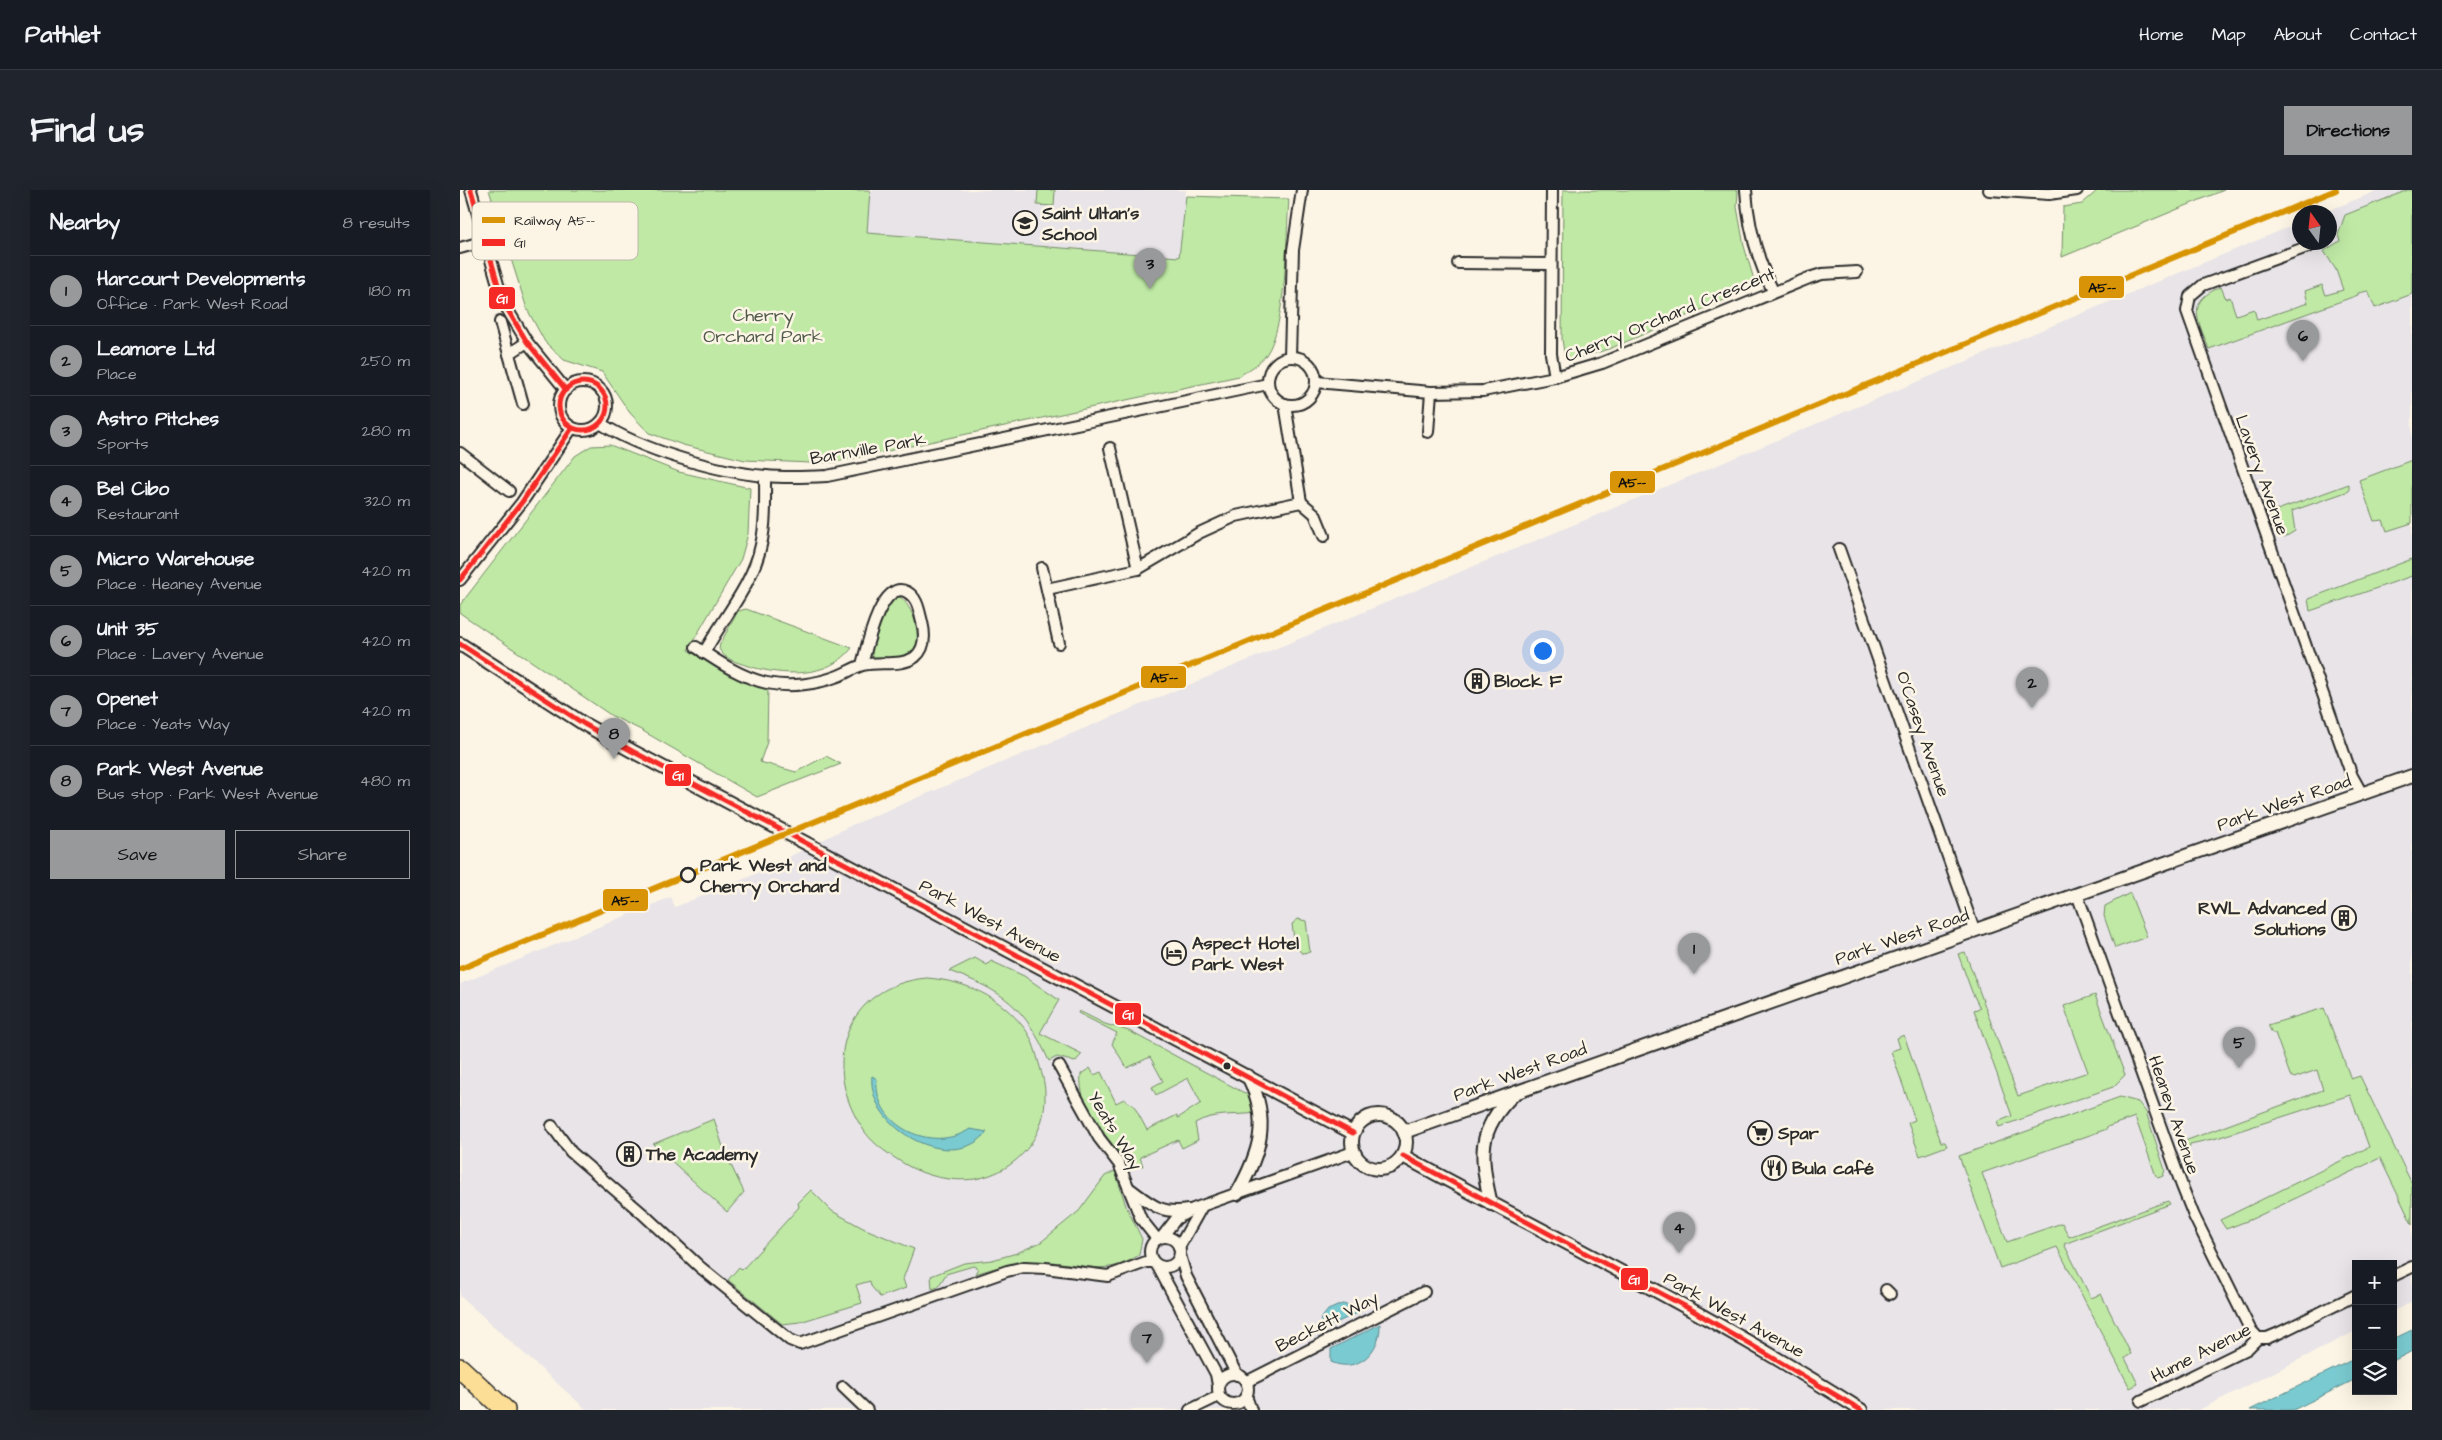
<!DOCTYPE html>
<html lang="en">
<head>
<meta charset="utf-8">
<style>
	:root { --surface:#171b24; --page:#20242c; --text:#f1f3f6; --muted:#9ea1a6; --line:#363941; --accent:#98999b }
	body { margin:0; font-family:"Architects Daughter",sans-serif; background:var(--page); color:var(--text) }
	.controls { position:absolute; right:15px; bottom:15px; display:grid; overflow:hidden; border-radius:0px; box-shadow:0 5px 20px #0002 }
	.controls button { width:45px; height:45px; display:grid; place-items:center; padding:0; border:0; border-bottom:1px solid var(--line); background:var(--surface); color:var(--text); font:25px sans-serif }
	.compass { position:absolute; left:1832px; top:15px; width:45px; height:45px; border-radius:50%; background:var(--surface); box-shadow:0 5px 20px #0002; rotate:345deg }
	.you { position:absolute; left:1082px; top:460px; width:18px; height:18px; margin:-12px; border:4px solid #fff; border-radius:50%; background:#1a73e8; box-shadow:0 0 0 8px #1a73e833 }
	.badge { display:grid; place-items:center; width:32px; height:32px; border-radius:50%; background:var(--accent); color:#111; font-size:16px; font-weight:700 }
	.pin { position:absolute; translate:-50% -41px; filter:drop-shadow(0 1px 2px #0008) }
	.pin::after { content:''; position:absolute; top:26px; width:18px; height:15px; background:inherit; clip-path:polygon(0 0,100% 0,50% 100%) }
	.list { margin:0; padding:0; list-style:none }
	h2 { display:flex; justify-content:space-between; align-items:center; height:65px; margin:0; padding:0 20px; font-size:21px }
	h2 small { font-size:16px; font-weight:400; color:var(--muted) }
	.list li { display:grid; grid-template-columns:32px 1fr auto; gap:15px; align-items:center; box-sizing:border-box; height:70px; padding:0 20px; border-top:1px solid var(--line) }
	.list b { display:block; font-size:19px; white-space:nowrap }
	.list p { margin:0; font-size:16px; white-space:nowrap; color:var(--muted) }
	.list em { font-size:16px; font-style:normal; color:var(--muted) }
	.actions { display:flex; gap:10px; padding:15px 20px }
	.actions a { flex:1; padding:11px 0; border:1px solid var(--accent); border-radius:0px; text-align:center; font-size:18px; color:var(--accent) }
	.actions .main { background:var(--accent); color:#111 }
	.icon { flex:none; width:28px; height:28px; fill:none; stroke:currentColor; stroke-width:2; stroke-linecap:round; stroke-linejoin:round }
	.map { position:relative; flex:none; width:1952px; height:1220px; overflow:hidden; border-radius:0px }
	header { display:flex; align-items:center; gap:30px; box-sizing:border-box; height:70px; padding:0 25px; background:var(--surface); border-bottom:1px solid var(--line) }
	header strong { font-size:24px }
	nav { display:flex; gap:28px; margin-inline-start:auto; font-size:18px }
	.intro { display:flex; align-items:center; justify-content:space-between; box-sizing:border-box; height:120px; padding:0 30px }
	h1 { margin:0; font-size:35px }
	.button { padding:12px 22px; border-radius:0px; background:var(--accent); color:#111; font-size:18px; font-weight:700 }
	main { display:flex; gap:30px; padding:0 30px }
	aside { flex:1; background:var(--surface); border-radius:0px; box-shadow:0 5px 20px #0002 }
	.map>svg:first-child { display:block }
	.built { fill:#e8e4e8 }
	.green { fill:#bfe9a5; stroke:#758a68 }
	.water { fill:#7acbd1; stroke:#5a8b8f }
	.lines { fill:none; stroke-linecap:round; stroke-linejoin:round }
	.minor-casing { stroke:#2b2b2b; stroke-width:14 }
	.tertiary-casing { stroke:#2b2b2b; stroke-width:16 }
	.motorway-casing { stroke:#2b2b2b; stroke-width:22 }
	.minor { stroke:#fcf5e5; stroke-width:10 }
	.tertiary { stroke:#fcf5e5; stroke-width:12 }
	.motorway { stroke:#fdde96; stroke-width:19 }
	.bus-1-casing { stroke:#fcf5e5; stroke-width:9 }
	.bus-1 { stroke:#f52a26; stroke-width:5 }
	.rail-1-casing { stroke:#fcf5e5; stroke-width:10 }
	.rail-1 { stroke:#d89406; stroke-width:6 }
	.stop-dot { fill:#fcf5e5; stroke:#2b2b2b; stroke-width:2.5 }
	.bus-dot { fill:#2b2b2b; stroke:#fcf5e5; stroke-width:2 }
	.labels { text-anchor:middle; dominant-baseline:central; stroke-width:5; stroke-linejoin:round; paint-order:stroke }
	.poi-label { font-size:18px; font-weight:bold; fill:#2b2b2b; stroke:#fcf5e5; text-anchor:start }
	.park-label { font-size:18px; fill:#505a4a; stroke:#fcf5e5 }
	.street-label { font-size:18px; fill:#2b2b2b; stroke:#fcf5e5 }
	.stop-label { font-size:18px; font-weight:bold; fill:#2b2b2b; stroke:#fcf5e5; text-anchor:start }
	.key { fill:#fcf5e5; stroke:#bdb8ad; stroke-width:1 }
	.key-label { font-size:14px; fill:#2b2b2b }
	.line-badge { stroke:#fcf5e5; stroke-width:2 }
	.badge-label { font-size:14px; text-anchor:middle; font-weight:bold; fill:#fff }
	.pale-badge-label { font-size:14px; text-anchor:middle; font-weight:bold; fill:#111 }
</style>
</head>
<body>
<header>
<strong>Pathlet</strong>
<nav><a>Home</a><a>Map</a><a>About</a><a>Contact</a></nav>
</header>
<div class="intro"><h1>Find us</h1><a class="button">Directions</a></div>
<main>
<aside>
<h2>Nearby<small>8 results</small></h2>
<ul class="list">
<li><span class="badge">1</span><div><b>Harcourt Developments</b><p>Office · Park West Road</p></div><em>180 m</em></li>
<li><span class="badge">2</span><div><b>Leamore Ltd</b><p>Place</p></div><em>250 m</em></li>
<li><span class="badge">3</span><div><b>Astro Pitches</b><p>Sports</p></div><em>280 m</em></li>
<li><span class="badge">4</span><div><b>Bel Cibo</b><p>Restaurant</p></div><em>320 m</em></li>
<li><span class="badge">5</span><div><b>Micro Warehouse</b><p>Place · Heaney Avenue</p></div><em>420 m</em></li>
<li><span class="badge">6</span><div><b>Unit 35</b><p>Place · Lavery Avenue</p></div><em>420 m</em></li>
<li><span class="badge">7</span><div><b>Openet</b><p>Place · Yeats Way</p></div><em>420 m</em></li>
<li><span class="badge">8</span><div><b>Park West Avenue</b><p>Bus stop · Park West Avenue</p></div><em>480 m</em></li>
</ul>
<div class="actions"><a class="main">Save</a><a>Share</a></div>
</aside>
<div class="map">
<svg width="1952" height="1220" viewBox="0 0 1952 1220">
	<rect width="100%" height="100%" fill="#fcf5e5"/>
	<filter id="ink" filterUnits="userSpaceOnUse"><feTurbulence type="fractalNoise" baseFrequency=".02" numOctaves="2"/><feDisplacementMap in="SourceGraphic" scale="10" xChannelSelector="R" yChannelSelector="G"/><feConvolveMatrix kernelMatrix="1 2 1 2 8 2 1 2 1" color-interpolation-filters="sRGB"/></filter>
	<g filter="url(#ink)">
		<g class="built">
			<path d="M410,0h316l-7,67 -312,-24z"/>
			<path d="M1919,0h33v1112l-19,9v-47h-37v67l-157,79h-1612l-127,-114v-312l211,-87 4,10 74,-30 103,-52 1447,-602 1,19h30v-30h-5z"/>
		</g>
		<g class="green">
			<path d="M29,0h381l-3,43 312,24 7,-61 103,3c-3,39 -2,126 -23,156 -7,9 -17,15 -27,21l-403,86 -26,1 -65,-3 -62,-15 -34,-12 -19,-20 -28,-41 -38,-12 -19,-18 -18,-33z"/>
			<path d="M578,0h17l-1,16 -17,-1z"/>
			<path d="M1103,0h175l-1,17 7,39 11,37 -5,6 -141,60 -40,12 -4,-2 -3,-20z"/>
			<path d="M1638,0h126l-162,67 1,-50 19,-3z"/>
			<path d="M1948,0h4v104l-37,14 -7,-17 -10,2v2l-149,54c-11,-29 -24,-48 12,-62l5,12 4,-2 6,18 18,-6 3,11 51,-17 -3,-12 17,-6 4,10 17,-5 -7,-20 -12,-19 16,-10 -2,-6 7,-20z"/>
			<path d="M150,255l69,27 71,16 -2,46 -7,25 -53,91 42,26 38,13 -1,53 -7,20 36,10 30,-16 15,8 -84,33 -116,-67 -29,-14 -152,-103v-8l115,-149 16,-10z"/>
			<path d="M1952,270v63l-25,8 -4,-11 -9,1 -15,-41z"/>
			<path d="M1889,294v7l-57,20 3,20 -10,6 -8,-2 -8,-22z"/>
			<path d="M1952,369v17l-102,35 -2,-12z"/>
			<path d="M440,407c11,7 24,40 16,51 -7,10 -35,15 -44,8v-10l17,-44 4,-4z"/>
			<path d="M286,419l106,39c-24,31 -70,28 -104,18 -11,-4 -23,-6 -29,-17l1,-5 18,-33z"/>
			<path d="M1670,703l17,44 -32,11 -11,-32 1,-10z"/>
			<path d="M838,729l8,2 4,31 -8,1 -7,-6 -3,-23z"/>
			<path d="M1505,762l53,144 70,-24 -24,-66 31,-11 30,80 -12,12 -114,40 -2,-5 15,-6 -38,-106 6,-2 -8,-16 -14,-38z"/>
			<path d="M515,768l12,7 4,-4 33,15 35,24 -19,33 42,21 -7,8 -18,-5 -8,4c-24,-54 -45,-70 -100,-90z"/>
			<path d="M467,788c39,3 74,19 98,51 7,9 10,20 13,31 3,11 7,22 7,33 2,43 -28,79 -70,86 -25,3 -51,-3 -72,-16 -13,-8 -29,-18 -38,-31 -46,-64 -22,-147 62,-154z"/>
			<path d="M1864,818l27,71 9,-3 52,108v40l-32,-66 -128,61 -26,10 -6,-9 149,-73 -19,-52 -133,43 -27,6 -1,5 -4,1 -3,-8 141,-52 -6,-20 -23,8 -4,-3 -15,-42h-3l-4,-8z"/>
			<path d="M619,821l26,13 24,7 121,65 7,17c-22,3 -43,-1 -62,10l3,17 -16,8 -4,-8 -38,17 3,9 -14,-1c-19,-25 -52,-57 -48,-91l9,-6 4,7 7,-3 15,31 8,-4 10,7 13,24 30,-15 1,3 23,-15 -13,-25 -32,17 -4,-8 11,-6 -13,-24 -23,11 -15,-24 5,-11 -39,-20z"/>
			<path d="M1444,845l37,107h4l2,4 -27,10 -12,-33 7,-3 -24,-69 9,-3 -3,-10z"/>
			<path d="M1660,907l18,5 8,10 19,58 -2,6 -5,2 -2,-2 -21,-59 -28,10v2l-125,44 25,69 55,-19 7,14 99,-36 2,3 -106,40 27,54 10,-4 30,60 -6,4 13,26 -8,4 -73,-141 -57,21 -41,-112z"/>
			<path d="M254,929l11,34 19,39 -17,20 -74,-68z"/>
			<path d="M655,981l11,35 16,33 -3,16c-32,22 -54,9 -89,7 -26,-2 -50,4 -75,12l3,-6 -5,-2 -27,8 -8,13 -6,2 -1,-13 33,-13 28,-3 25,-7 24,-11 38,-31 26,-35z"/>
			<path d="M351,1000l21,21 31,17 51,21 -11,30 3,9 -26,9 -9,-11 -1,-5 -14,4 6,18 -62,19 -18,2 -54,-44 11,-13 3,3 57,-63 -1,-4z"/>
		</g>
		<g class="water">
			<path d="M412,886l5,3c-4,47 55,75 93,50l17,3c-34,43 -120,-3 -115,-56z"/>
			<path d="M882,1114l14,2 6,5 -35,16 -7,-7 8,-10z"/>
			<path d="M920,1134c1,27 -22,50 -49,38v-13z"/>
			<path d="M1952,1140v21l-19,10v-22z"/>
			<path d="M1896,1168v21l-63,31h-43z"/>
		</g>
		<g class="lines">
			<defs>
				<g id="minor">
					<path d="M11,0l32,112 24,40 39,48"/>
					<path d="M1092,0l-1,164 4,23"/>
					<path d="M1286,0c2,36 11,69 27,101"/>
					<path d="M1529,0l60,4 28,-4"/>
					<path d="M1858,53l-115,42 -13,11 -3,15 165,465 10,18"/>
					<path d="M0,58l25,-7"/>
					<path d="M998,73l93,1"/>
					<path d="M40,132l23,82"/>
					<path d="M49,164l18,-12"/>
					<path d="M830,166l3,-106 9,-60"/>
					<circle cx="832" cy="191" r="24"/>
					<path d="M856,192l115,10 52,-1 72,-14 47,-14 207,-85 13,-4 35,-2"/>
					<circle cx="123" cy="216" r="24"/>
					<path d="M825,214l16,98"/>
					<path d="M140,233c41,27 117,49 166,53 20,2 41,1 61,0l441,-92"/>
					<path d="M968,242l3,-40"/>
					<path d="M650,258l28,121"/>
					<path d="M0,263l49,38"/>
					<path d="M841,312l14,12 9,22"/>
					<path d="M1379,359l135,381"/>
					<path d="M582,378l17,75"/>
					<path d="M0,390l62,-78 50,-74"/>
					<path d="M587,399l91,-20 61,-36 37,-17 65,-14"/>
					<path d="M236,457c21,14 46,31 71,36 23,5 50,1 71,-7 8,-3 17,-9 25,-11 16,-4 38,2 52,-8 11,-9 10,-23 7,-35 -3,-11 -4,-24 -15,-30 -26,-14 -41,58 -45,73"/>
					<path d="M244,463c19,-35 49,-69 57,-108 5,-22 4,-46 4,-69"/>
					<path d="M1617,704l105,292 12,30 56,113 8,9"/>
					<path d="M599,876l40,72 20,26 22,55 16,20"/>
					<path d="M92,936l19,26 72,62 57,53 90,73 10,4 207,-73 17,-4 21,1 63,8 38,-14h7"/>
					<path d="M669,998c21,15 31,27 59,22"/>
					<circle cx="705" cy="1062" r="15"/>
					<path d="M702,1047l14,-18 17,-10 160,-57"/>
					<path d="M719,1057l22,-39"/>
					<path d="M720,1065l6,21 51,99"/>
					<path d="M697,1075l59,109 2,11"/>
					<path d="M1933,1086l19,-9"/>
					<path d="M1426,1100l4,4"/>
					<circle cx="773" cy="1199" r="15"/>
					<path d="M786,1192l178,-90"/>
					<path d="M383,1197l24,23"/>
					<path d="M786,1206l5,14"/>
					<path d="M1681,1211l106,-52 11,-11h9l12,-5 77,-38"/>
					<path d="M730,1220l29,-14"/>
				</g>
				<g id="tertiary">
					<path d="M0,454l124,80 48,27 721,382"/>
					<circle cx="919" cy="952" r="27"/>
					<path d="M944,942l1008,-356"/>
					<path d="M943,966c153,83 311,160 458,254"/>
					<path d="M777,1004c23,-41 34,-73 11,-118"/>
					<path d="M1031,1014c-11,-47 -15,-74 23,-110"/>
				</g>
				<path id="motorway" d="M0,1178l45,42"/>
			</defs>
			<use href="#minor" class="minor-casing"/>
			<use href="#tertiary" class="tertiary-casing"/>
			<use href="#motorway" class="motorway-casing"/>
			<use href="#minor" class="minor"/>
			<use href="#tertiary" class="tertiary"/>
			<use href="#motorway" class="motorway"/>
			<defs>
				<g id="bus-1">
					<path d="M11,0l32,112 24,40 39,48"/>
					<circle cx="123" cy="216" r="24"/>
					<path d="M0,390l62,-78 50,-74"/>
					<path d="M0,454l124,80 48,27 721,382"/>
					<path d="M943,966l289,154 169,100"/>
				</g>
			</defs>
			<use href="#bus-1" class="bus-1-casing"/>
			<use href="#bus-1" class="bus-1"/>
			<defs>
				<path id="rail-1" d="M0,779l1876,-779"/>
			</defs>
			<use href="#rail-1" class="rail-1-casing"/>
			<use href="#rail-1" class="rail-1"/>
		</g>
	</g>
	<defs>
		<symbol id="school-ring" viewBox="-11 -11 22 22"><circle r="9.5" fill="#fcf5e5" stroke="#2b2b2b" stroke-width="1.5"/><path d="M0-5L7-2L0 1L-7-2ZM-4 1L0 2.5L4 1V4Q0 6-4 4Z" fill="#2b2b2b"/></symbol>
		<symbol id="building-ring" viewBox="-11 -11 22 22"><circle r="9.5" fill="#fcf5e5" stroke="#2b2b2b" stroke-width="1.5"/><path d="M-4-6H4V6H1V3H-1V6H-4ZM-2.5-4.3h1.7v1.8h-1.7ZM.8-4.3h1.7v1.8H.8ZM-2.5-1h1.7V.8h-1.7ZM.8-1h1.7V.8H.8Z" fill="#2b2b2b"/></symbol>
		<symbol id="hotel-ring" viewBox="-11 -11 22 22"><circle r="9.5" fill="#fcf5e5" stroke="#2b2b2b" stroke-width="1.5"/><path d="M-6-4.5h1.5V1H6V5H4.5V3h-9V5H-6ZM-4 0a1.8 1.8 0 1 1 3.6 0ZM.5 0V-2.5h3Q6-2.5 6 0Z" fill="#2b2b2b"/></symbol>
		<symbol id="supermarket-ring" viewBox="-11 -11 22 22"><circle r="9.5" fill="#fcf5e5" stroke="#2b2b2b" stroke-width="1.5"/><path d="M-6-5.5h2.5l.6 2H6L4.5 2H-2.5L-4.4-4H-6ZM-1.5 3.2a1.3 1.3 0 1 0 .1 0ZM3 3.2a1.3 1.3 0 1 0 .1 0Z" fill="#2b2b2b"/></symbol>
		<symbol id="restaurant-ring" viewBox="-11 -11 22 22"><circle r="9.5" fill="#fcf5e5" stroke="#2b2b2b" stroke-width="1.5"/><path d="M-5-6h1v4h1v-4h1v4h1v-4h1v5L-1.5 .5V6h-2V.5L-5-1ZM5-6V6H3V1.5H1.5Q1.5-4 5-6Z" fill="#2b2b2b"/></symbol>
	</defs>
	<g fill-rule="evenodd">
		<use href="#school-ring" x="551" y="19" width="28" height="28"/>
		<use href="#building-ring" x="1003" y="477" width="28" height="28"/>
		<use href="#building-ring" x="1870" y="714" width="28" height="28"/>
		<use href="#hotel-ring" x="700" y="749" width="28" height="28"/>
		<use href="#supermarket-ring" x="1286" y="929" width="28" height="28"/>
		<use href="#building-ring" x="155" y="950" width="28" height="28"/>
		<use href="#restaurant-ring" x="1300" y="964" width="28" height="28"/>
	</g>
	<circle class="stop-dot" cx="228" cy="685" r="7"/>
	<circle class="bus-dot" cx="767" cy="876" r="4.5"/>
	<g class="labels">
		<g class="poi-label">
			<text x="582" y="23">Saint Ultan’s<tspan x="582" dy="21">School</tspan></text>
			<text x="1034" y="491">Block F</text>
			<text x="1866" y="718" text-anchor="end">RWL Advanced<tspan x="1866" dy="21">Solutions</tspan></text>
			<text x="732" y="753">Aspect Hotel<tspan x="732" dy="21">Park West</tspan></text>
			<text x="1318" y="943">Spar</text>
			<text x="186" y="964">The Academy</text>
			<text x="1332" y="978">Bula café</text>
		</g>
		<g class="park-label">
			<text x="303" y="125">Cherry<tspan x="303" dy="21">Orchard Park</tspan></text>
		</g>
		<g class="street-label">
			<text transform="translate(1210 125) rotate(-22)">Cherry Orchard Crescent</text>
			<text transform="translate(408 259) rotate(-10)">Barnville Park</text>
			<text transform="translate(1802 285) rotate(70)">Lavery Avenue</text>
			<text transform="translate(1463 544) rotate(71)">O'Casey Avenue</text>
			<text transform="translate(1824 613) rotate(-19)">Park West Road</text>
			<text transform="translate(530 731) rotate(28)">Park West Avenue</text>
			<text transform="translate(1442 747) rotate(-19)">Park West Road</text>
			<text transform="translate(1060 882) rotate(-20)">Park West Road</text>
			<text transform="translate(1714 925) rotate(71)">Heaney Avenue</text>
			<text transform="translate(655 941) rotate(59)">Yeats Way</text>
			<text transform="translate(1274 1125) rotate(29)">Park West Avenue</text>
			<text transform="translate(867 1132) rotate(-27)">Beckett Way</text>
			<text transform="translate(1741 1163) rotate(-27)">Hume Avenue</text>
		</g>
		<g class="stop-label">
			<text x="240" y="675">Park West and<tspan x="240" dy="21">Cherry Orchard</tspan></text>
		</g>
	</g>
	<rect x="12" y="12" width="166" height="58" rx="8" class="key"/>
	<rect x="22" y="27" width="23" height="6" fill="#d89406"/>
	<rect x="22" y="49" width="23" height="7" fill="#f52a26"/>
	<g class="key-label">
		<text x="54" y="35">Railway A5--</text>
		<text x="54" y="57">G1</text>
	</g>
	<g class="line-badge">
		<rect x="1618" y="85" width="47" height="24" rx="5" fill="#d89406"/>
		<rect x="28" y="96" width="28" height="24" rx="5" fill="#f52a26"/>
		<rect x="1149" y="280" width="47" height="24" rx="5" fill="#d89406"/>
		<rect x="680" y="475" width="47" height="24" rx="5" fill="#d89406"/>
		<rect x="204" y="573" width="28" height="24" rx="5" fill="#f52a26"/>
		<rect x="142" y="698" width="47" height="24" rx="5" fill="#d89406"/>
		<rect x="654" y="812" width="28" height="24" rx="5" fill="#f52a26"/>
		<rect x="1160" y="1077" width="29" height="24" rx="5" fill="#f52a26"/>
	</g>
	<g class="badge-label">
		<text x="42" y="113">G1</text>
		<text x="218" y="590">G1</text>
		<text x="668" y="829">G1</text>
		<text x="1174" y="1094">G1</text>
	</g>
	<g class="pale-badge-label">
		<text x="1642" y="102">A5--</text>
		<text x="1172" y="297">A5--</text>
		<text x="704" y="492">A5--</text>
		<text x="165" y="715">A5--</text>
	</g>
</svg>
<div class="controls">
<button>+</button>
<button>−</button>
<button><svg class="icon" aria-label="layers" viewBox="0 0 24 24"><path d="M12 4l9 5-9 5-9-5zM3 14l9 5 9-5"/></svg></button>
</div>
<svg class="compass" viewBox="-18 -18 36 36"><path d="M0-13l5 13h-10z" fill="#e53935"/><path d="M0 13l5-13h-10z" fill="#9ea1a6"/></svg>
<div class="you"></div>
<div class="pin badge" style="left:1234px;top:784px">1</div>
<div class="pin badge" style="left:1572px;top:518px">2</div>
<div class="pin badge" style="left:690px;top:99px">3</div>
<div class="pin badge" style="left:1219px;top:1063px">4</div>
<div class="pin badge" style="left:1779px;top:878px">5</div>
<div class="pin badge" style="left:1843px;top:171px">6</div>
<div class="pin badge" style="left:687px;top:1173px">7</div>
<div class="pin badge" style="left:154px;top:569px">8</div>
</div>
</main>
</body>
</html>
